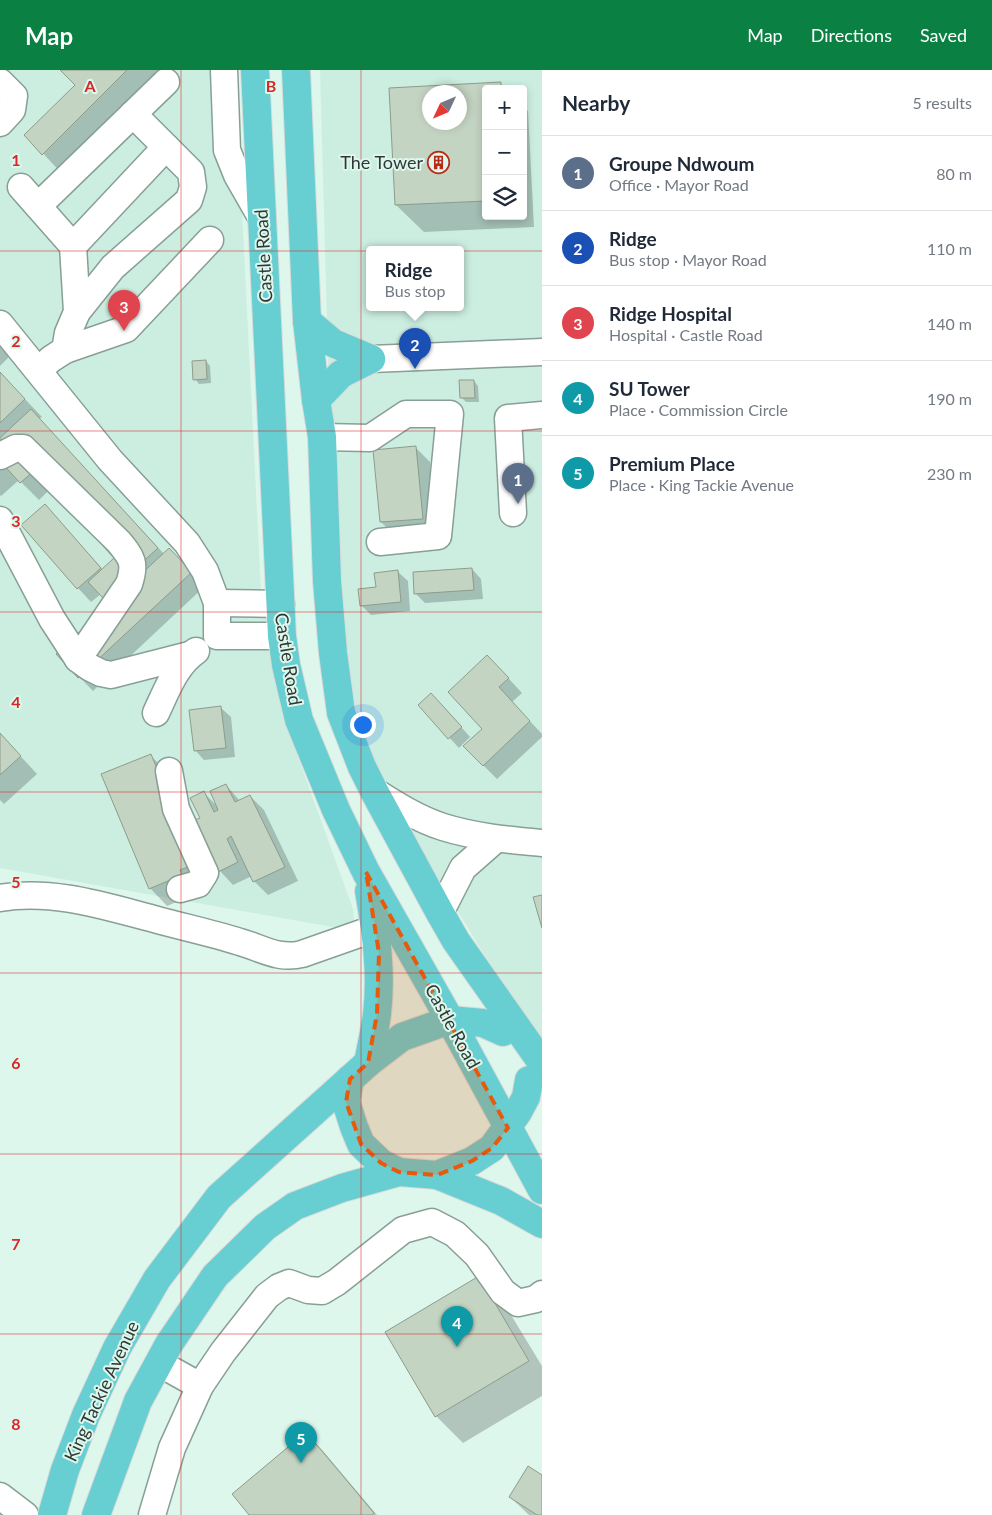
<!DOCTYPE html>
<html lang="en">
<head>
<meta charset="utf-8">
<style>
	:root { --surface:#fff; --page:#f6f6f7; --text:#1f2937; --muted:#747a83; --line:#e0e1e3; --accent:#0b8043 }
	body { margin:0; font-family:Lato,sans-serif; background:var(--page); color:var(--text) }
	.controls { position:absolute; right:15px; top:15px; display:grid; overflow:hidden; border-radius:5px; box-shadow:0 2px 8px #0003 }
	.controls button { width:45px; height:45px; display:grid; place-items:center; padding:0; border:0; border-bottom:1px solid var(--line); background:var(--surface); color:var(--text); font:25px sans-serif }
	.compass { position:absolute; left:422px; top:15px; width:45px; height:45px; border-radius:50%; background:var(--surface); box-shadow:0 2px 8px #0003; rotate:226deg }
	.you { position:absolute; left:362px; top:654px; width:18px; height:18px; margin:-12px; border:4px solid #fff; border-radius:50%; background:#1a73e8; box-shadow:0 0 0 8px #1a73e833 }
	.badge { display:grid; place-items:center; width:32px; height:32px; border-radius:50%; background:var(--accent); color:#fff; font-size:16px; font-weight:700 }
	.pin { position:absolute; translate:-50% -41px; filter:drop-shadow(0 1px 2px #0008) }
	.pin::after { content:''; position:absolute; top:26px; width:18px; height:15px; background:inherit; clip-path:polygon(0 0,100% 0,50% 100%) }
	.popup { position:absolute; left:366px; top:176px; width:98px; height:65px; box-sizing:border-box; display:grid; place-content:center; border-radius:5px; background:var(--surface); filter:drop-shadow(0 1px 4px #0005); font-size:16px; white-space:nowrap; color:var(--muted) }
	.popup b { font-size:19px; color:var(--text) }
	.popup::after { content:''; position:absolute; left:50%; top:100%; margin-left:-10px; border:10px solid transparent; border-top-color:var(--surface) }
	.list { margin:0; padding:0; list-style:none }
	h2 { display:flex; justify-content:space-between; align-items:center; height:65px; margin:0; padding:0 20px; font-size:21px }
	h2 small { font-size:16px; font-weight:400; color:var(--muted) }
	.list li { display:grid; grid-template-columns:32px 1fr auto; gap:15px; align-items:center; box-sizing:border-box; height:75px; padding:0 20px; border-top:1px solid var(--line) }
	.list b { display:block; font-size:19px; white-space:nowrap }
	.list p { margin:0; font-size:16px; white-space:nowrap; color:var(--muted) }
	.list em { font-size:16px; font-style:normal; color:var(--muted) }
	.icon { flex:none; width:28px; height:28px; fill:none; stroke:currentColor; stroke-width:2; stroke-linecap:round; stroke-linejoin:round }
	.map { position:relative; flex:none; width:542px; height:1445px; overflow:hidden }
	header { display:flex; align-items:center; gap:30px; box-sizing:border-box; height:70px; padding:0 25px; background:var(--accent); color:#fff }
	header strong { font-size:24px }
	nav { display:flex; gap:28px; margin-inline-start:auto; font-size:18px }
	main { display:flex }
	aside { flex:1; background:var(--surface) }
	.map>svg:first-child { display:block }
	.built { fill:#cceee1; fill-rule:evenodd }
	.shadow { fill:#0003; fill-rule:evenodd }
	.building { fill:#c4d4c2; stroke:#8d9c8b; fill-rule:evenodd }
	.lines { fill:none; stroke-linecap:round; stroke-linejoin:round }
	.minor-casing { stroke:#889f96; stroke-width:29 }
	.major-casing { stroke:#d9dbda; stroke-width:30 }
	.minor { stroke:#fff; stroke-width:26 }
	.major { stroke:#67ced1; stroke-width:28 }
	.marked { fill:#e8590c; fill-opacity:0.2; stroke:#e8590c; stroke-width:4; stroke-dasharray:10 6; stroke-linejoin:round }
	.grid { fill:none; stroke:#d62828; stroke-width:1; stroke-opacity:0.55 }
	.labels { text-anchor:middle; dominant-baseline:central; stroke-width:4; stroke-linejoin:round; paint-order:stroke }
	.poi-label { font-size:18px; fill:#2e3834; stroke:#def7ed; text-anchor:end }
	.street-label { font-size:18px; fill:#2e3834; stroke:#def7ed }
	.grid-label { font-size:16px; text-anchor:middle; font-weight:bold; fill:#d62828; stroke:#def7ed; stroke-width:4; stroke-linejoin:round; paint-order:stroke }
</style>
</head>
<body>
<header>
<strong>Map</strong>
<nav><a>Map</a><a>Directions</a><a>Saved</a></nav>
</header>
<main>
<div class="map">
<svg width="542" height="1445" viewBox="0 0 542 1445">
	<rect width="100%" height="100%" fill="#def7ed"/>
	<g class="built">
		<path d="M0,0h235l26,522 37,165 55,152 2,22 -355,-63z"/>
		<path d="M320,0h222v979l-126,-206 -38,-69 -30,-83 -14,-119zM486,19h37v127h-37zM430,22h30v30h-30zM370,180h90v58h-90z"/>
	</g>
	<g class="shadow">
		<path d="M62,0h109l-106,107 -39,-42 50,-50z"/>
		<path d="M500,13l6,6h-20v127h37v-110l5,5 6,116 -110,5 -28,-27 -6,-116zM430,22h30v30h-30z"/>
		<path d="M0,263l16,17 -16,16z"/>
		<path d="M206,291l4,5 1,17 -12,1 -4,-5z"/>
		<path d="M0,303l42,44 -3,2 125,135 5,-4 36,36 -112,105 -36,-37 54,-50 -10,-10 -10,8 -13,-14 -33,-83 58,65 13,-12 -65,-70 -12,12 -20,-20 -18,16 -1,-1z"/>
		<path d="M474,311l4,5 1,16h-13l-5,-5z"/>
		<path d="M416,378l14,14 6,70 -41,4 -14,-14z"/>
		<path d="M472,499l9,10 2,20 -58,4 -10,-10z"/>
		<path d="M398,502l10,9 2,30 -39,4 -10,-10 16,-17z"/>
		<path d="M501,600l21,23 -10,9 30,32v3l-45,42 -32,-32 19,-18z"/>
		<path d="M441,634l29,33 -11,11 -40,-43z"/>
		<path d="M221,638l10,9 4,40 -31,3 -9,-10z"/>
		<path d="M0,664l37,40 -33,30 -4,-4z"/>
		<path d="M150,685l18,18 30,120 -31,13 -17,-18z"/>
		<path d="M226,715l14,16 10,-5 14,14 34,71 -30,14 -14,-14 -2,-5 -19,9 -13,-14 -19,-52 3,-26 14,14z"/>
		<path d="M478,1208l27,27 37,61v30l-79,47 -27,-27 -50,-83z"/>
		<path d="M306,1364l17,17 54,64h-126z"/>
		<path d="M542,1406v39h-13l-19,-18z"/>
	</g>
	<g class="building">
		<path d="M60,0h67l-85,85 -18,-20 51,-50z"/>
		<path d="M501,12v7h-15v112l-91,4 -6,-117zM430,22h30v30h-30z"/>
		<path d="M206,290l1,19 -14,1 -1,-19z"/>
		<path d="M0,302l25,27 -25,24z"/>
		<path d="M459,310h15l1,18h-15z"/>
		<path d="M31,339l127,139 -55,50 -15,-16 26,-24 -80,-87 -14,12 -18,-20 -2,1v-26z"/>
		<path d="M416,376l7,73 -43,3 -7,-72z"/>
		<path d="M45,434l56,64 -24,21 -56,-64z"/>
		<path d="M169,478l23,24 -114,106 -22,-24z"/>
		<path d="M472,498l2,22 -60,4 -1,-22z"/>
		<path d="M398,500l3,32 -41,4 -2,-17 18,-2 -2,-14z"/>
		<path d="M487,585l22,23 -10,9 31,34 -47,45 -20,-20 19,-17 -34,-37z"/>
		<path d="M431,623l31,34 -14,12 -30,-34z"/>
		<path d="M221,636l5,42 -32,3 -5,-41z"/>
		<path d="M0,663l21,23 -21,19z"/>
		<path d="M151,684l41,100 -4,13 -8,3 2,5 -33,14 -48,-115z"/>
		<path d="M226,714l9,18 15,-7 35,72 -32,15 -22,-46 -4,3 11,23 -20,10 -10,-22 -18,-28 10,-4 -10,-20 14,-7 10,21 4,-2 -8,-19z"/>
		<path d="M542,825v33l-9,-31z"/>
		<path d="M479,1206l50,85 -94,56 -50,-85z"/>
		<path d="M306,1362l68,81 -2,2h-123l-17,-21z"/>
		<path d="M528,1396l14,9v40h-5l-28,-18z"/>
	</g>
	<g class="lines">
		<defs>
			<g id="minor">
				<path d="M224,0l3,80 10,25 24,42"/>
				<path d="M0,12l14,14 -2,14 -12,13"/>
				<path d="M21,117l52,59"/>
				<path d="M38,136l128,-124"/>
				<path d="M77,242l-4,-66 93,-99"/>
				<path d="M0,254l110,136 77,83 18,28 12,32v33h65"/>
				<path d="M65,280l61,-21 84,-89"/>
				<path d="M371,289l171,-7"/>
				<path d="M39,300l12,-11 14,-9 3,-17 9,-21 36,-45 76,-67 4,-13 -2,-15 -58,-58"/>
				<path d="M322,367l48,1 36,-24h44l-12,122 -58,6"/>
				<path d="M0,386l16,-8h7l96,94c13,16 17,21 10,42l-51,75"/>
				<path d="M513,443l-5,-95 34,-3"/>
				<path d="M0,450l52,99 26,40 11,8 12,6 10,2 78,-20"/>
				<path d="M217,533l64,1"/>
				<path d="M156,643c10,-21 20,-49 40,-62"/>
				<path d="M169,701l7,38 29,64 -7,11 -18,5"/>
				<path d="M374,721c22,14 44,28 69,36 32,10 66,13 99,16"/>
				<path d="M0,828c52,-9 104,8 154,21 29,8 57,14 86,23 22,6 38,18 62,12l74,-26"/>
				<path d="M440,843l23,-45 33,-29"/>
				<path d="M200,1316l23,-34 44,-56 12,-9 10,-4 19,7 14,1 15,-9 66,-52 29,-8 23,12 22,21 26,37 15,11 18,-4 6,-5"/>
				<path d="M0,1426l25,19"/>
				<path d="M152,1445l20,-67 28,-62 -41,-23"/>
			</g>
			<g id="major">
				<path d="M255,0l27,566 4,29 13,55 37,90 30,62 84,148 92,170"/>
				<path d="M296,0l11,251 9,79 6,37 5,144 6,72 8,60 21,54 12,24 66,122 16,28 86,122"/>
				<path d="M307,251l26,22 38,16"/>
				<path d="M316,330l25,-26 30,-15"/>
				<path d="M368,993c3,-16 7,-33 9,-49 5,-42 -1,-82 -8,-123"/>
				<path d="M350,1009l-4,23 8,25 7,17 20,19 18,9 38,3 35,-14 20,-13 26,-36 8,-15 3,-17"/>
				<path d="M437,1105l64,26 41,23"/>
				<path d="M52,1445l13,-45 21,-55 31,-67 40,-69 62,-82 149,-134 34,-26 48,-17 33,3 20,9"/>
				<path d="M96,1445l42,-114 31,-57 46,-68 50,-49 30,-21 47,-18 57,-16"/>
			</g>
		</defs>
		<use href="#minor" class="minor-casing"/>
		<use href="#major" class="major-casing"/>
		<use href="#minor" class="minor"/>
		<use href="#major" class="major"/>
	</g>
	<path class="marked" d="M366,802l142,256 -16,20 -20,13 -35,14 -38,-3 -18,-9 -20,-19 -15,-42 4,-23 18,-16 9,-49 2,-61z"/>
	<path class="grid" d="M181,0v1445M361,0v1445M0,181h542M0,361h542M0,542h542M0,722h542M0,903h542M0,1084h542M0,1264h542"/>
	<defs>
		<symbol id="building-ring" viewBox="-11 -11 22 22"><circle r="9.5" fill="#def7ed" stroke="#b72b18" stroke-width="1.5"/><path d="M-4-6H4V6H1V3H-1V6H-4ZM-2.5-4.3h1.7v1.8h-1.7ZM.8-4.3h1.7v1.8H.8ZM-2.5-1h1.7V.8h-1.7ZM.8-1h1.7V.8H.8Z" fill="#b72b18"/></symbol>
	</defs>
	<g fill-rule="evenodd">
		<use href="#building-ring" x="426" y="80" width="25" height="25"/>
	</g>
	<g class="labels">
		<g class="poi-label">
			<text x="423" y="92">The Tower</text>
		</g>
		<g class="street-label">
			<text transform="translate(263 186) rotate(-93)">Castle Road</text>
			<text transform="translate(289 589) rotate(81)">Castle Road</text>
			<text transform="translate(453 956) rotate(61)">Castle Road</text>
			<text transform="translate(101 1321) rotate(-65)">King Tackie Avenue</text>
		</g>
	</g>
	<g class="grid-label">
		<text x="90" y="22">A</text>
		<text x="271" y="22">B</text>
		<text x="16" y="96">1</text>
		<text x="16" y="277">2</text>
		<text x="16" y="457">3</text>
		<text x="16" y="638">4</text>
		<text x="16" y="818">5</text>
		<text x="16" y="999">6</text>
		<text x="16" y="1180">7</text>
		<text x="16" y="1360">8</text>
	</g>
</svg>
<div class="controls">
<button>+</button>
<button>−</button>
<button><svg class="icon" aria-label="layers" viewBox="0 0 24 24"><path d="M12 4l9 5-9 5-9-5zM3 14l9 5 9-5"/></svg></button>
</div>
<svg class="compass" viewBox="-18 -18 36 36"><path d="M0-13l5 13h-10z" fill="#e53935"/><path d="M0 13l5-13h-10z" fill="#747a83"/></svg>
<div class="you"></div>
<div class="pin badge" style="left:518px;top:434px;background:#5c6f8a">1</div>
<div class="pin badge" style="left:415px;top:299px;background:#1a4fb4">2</div>
<div class="popup"><b>Ridge</b>Bus stop</div>
<div class="pin badge" style="left:124px;top:261px;background:#e0444e">3</div>
<div class="pin badge" style="left:457px;top:1277px;background:#0f9aa8">4</div>
<div class="pin badge" style="left:301px;top:1393px;background:#0f9aa8">5</div>
</div>
<aside>
<h2>Nearby<small>5 results</small></h2>
<ul class="list">
<li><span class="badge" style="background:#5c6f8a">1</span><div><b>Groupe Ndwoum</b><p>Office · Mayor Road</p></div><em>80 m</em></li>
<li><span class="badge" style="background:#1a4fb4">2</span><div><b>Ridge</b><p>Bus stop · Mayor Road</p></div><em>110 m</em></li>
<li><span class="badge" style="background:#e0444e">3</span><div><b>Ridge Hospital</b><p>Hospital · Castle Road</p></div><em>140 m</em></li>
<li><span class="badge" style="background:#0f9aa8">4</span><div><b>SU Tower</b><p>Place · Commission Circle</p></div><em>190 m</em></li>
<li><span class="badge" style="background:#0f9aa8">5</span><div><b>Premium Place</b><p>Place · King Tackie Avenue</p></div><em>230 m</em></li>
</ul>
</aside>
</main>
</body>
</html>
